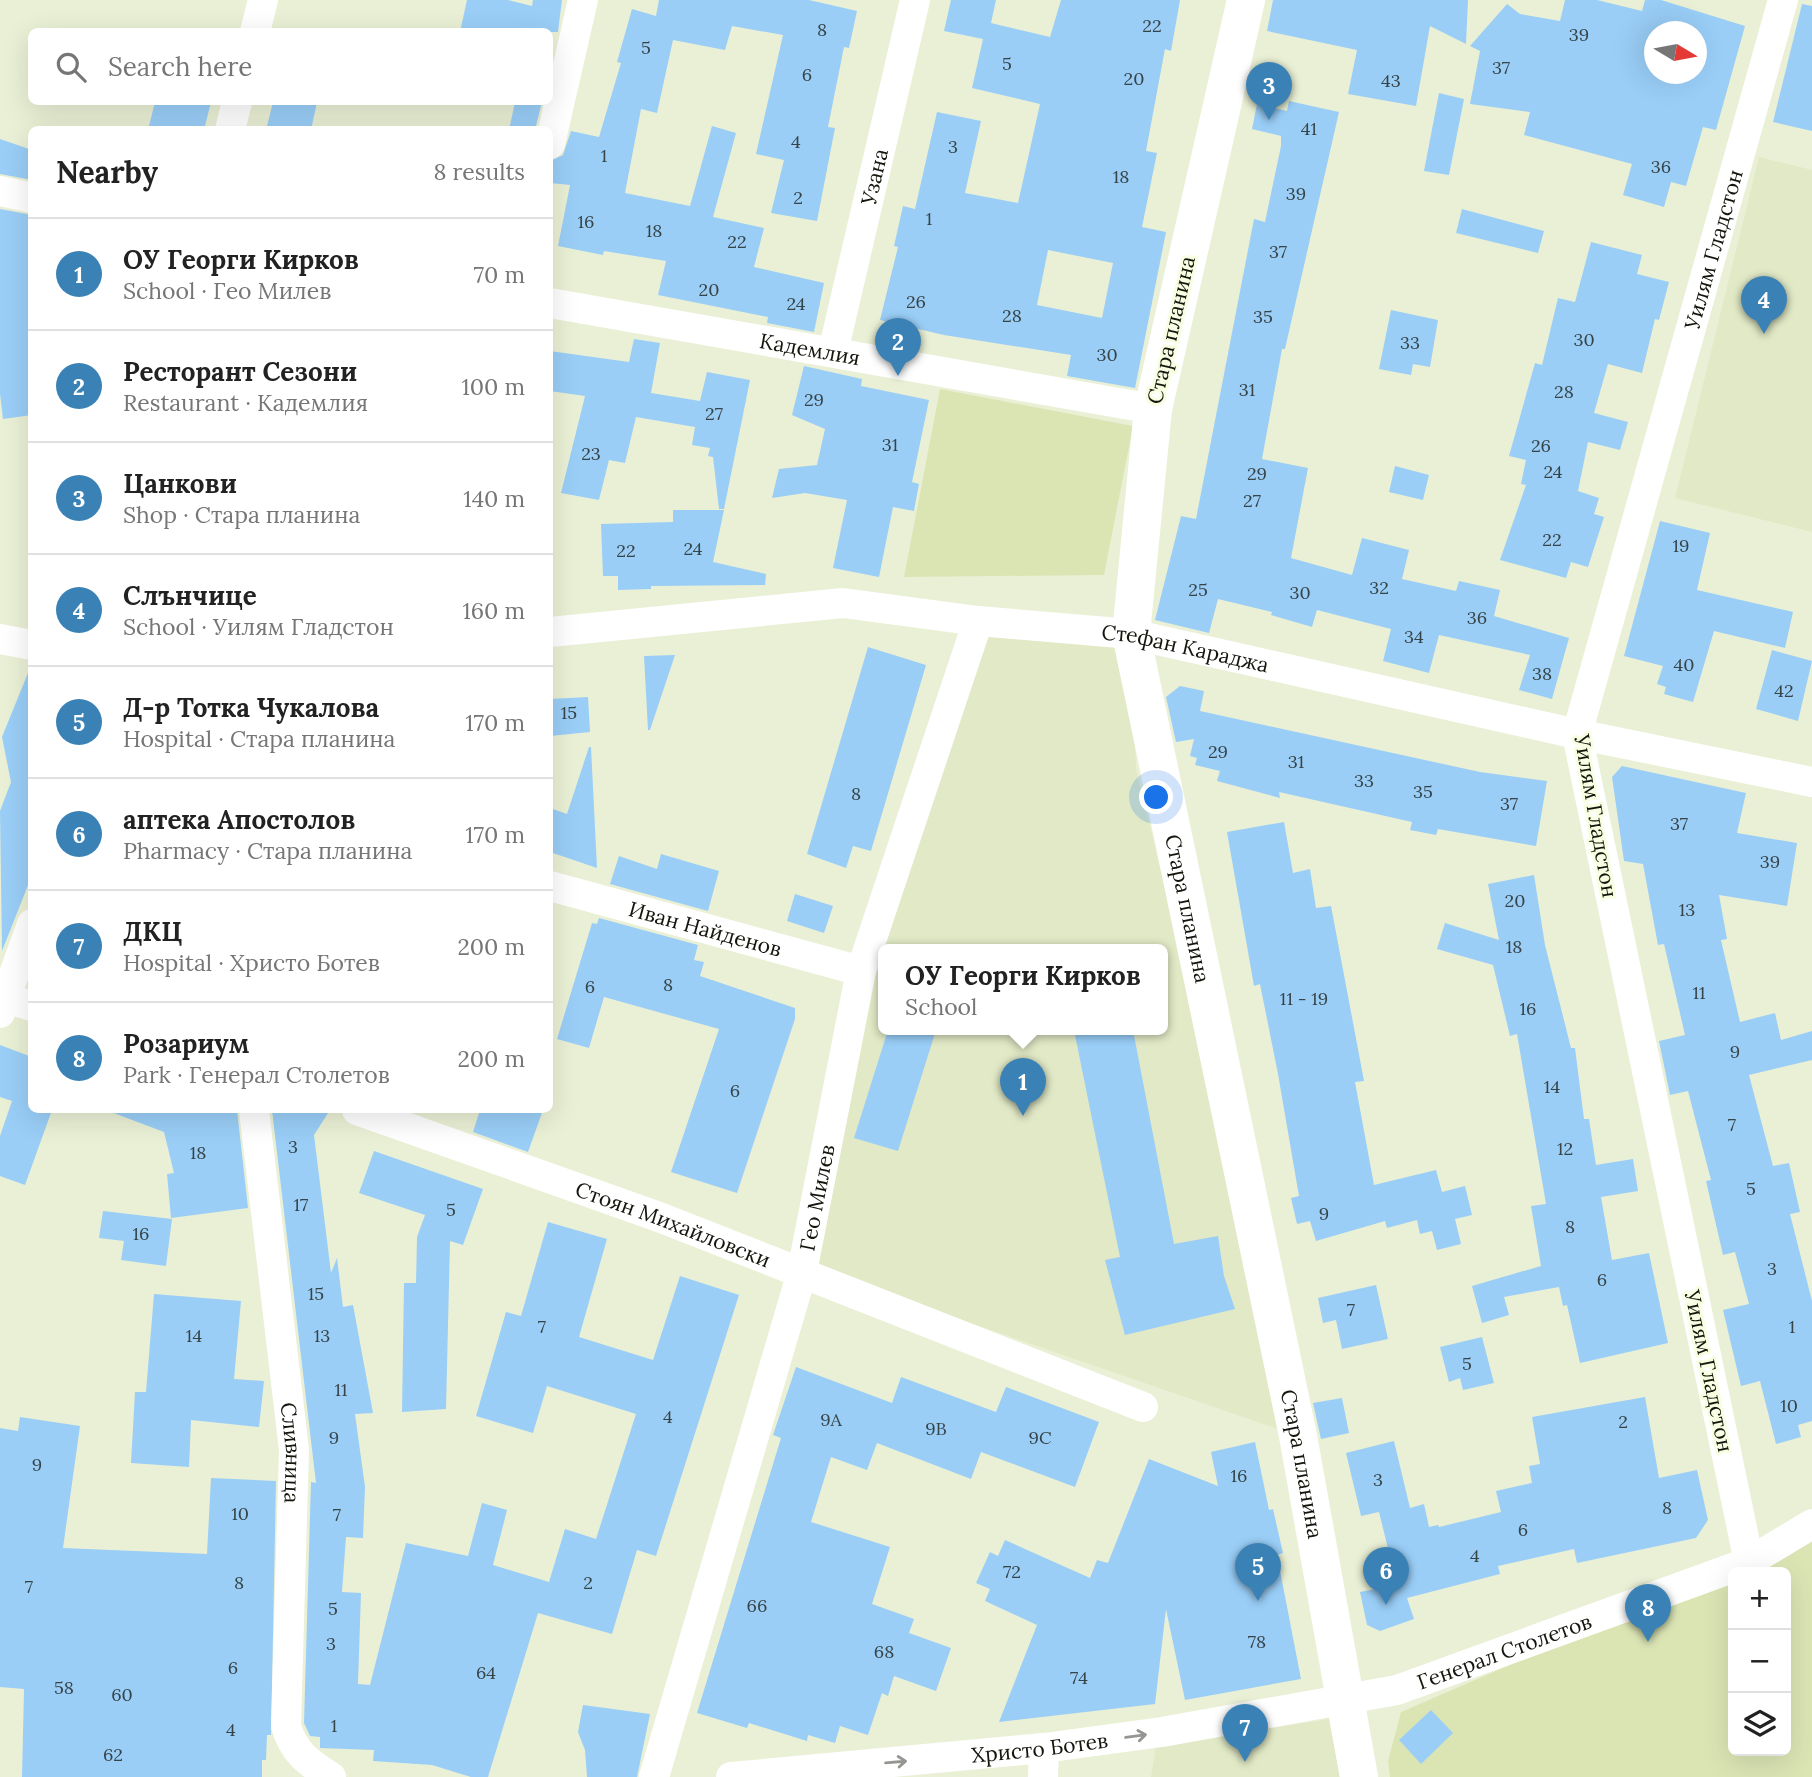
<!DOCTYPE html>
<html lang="en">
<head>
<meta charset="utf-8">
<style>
	:root { --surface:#fff; --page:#f2f2f2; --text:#222; --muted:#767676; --line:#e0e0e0; --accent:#3a82b6 }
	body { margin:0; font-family:Lora,serif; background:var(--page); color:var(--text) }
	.controls { position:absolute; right:21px; bottom:21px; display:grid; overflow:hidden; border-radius:10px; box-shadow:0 7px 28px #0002 }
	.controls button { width:63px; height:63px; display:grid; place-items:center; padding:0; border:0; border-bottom:2px solid var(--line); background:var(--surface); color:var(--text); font:35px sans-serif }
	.compass { position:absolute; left:1644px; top:21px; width:63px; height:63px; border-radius:50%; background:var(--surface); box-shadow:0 7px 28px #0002; rotate:100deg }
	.you { position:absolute; left:1157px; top:798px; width:24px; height:24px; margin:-18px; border:5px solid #fff; border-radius:50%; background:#1a73e8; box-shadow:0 0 0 10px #1a73e833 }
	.badge { display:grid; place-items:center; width:46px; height:46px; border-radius:50%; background:var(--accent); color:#fff; font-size:23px; font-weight:700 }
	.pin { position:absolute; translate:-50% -58px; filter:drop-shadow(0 2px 4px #0008) }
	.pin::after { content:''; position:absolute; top:37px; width:24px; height:21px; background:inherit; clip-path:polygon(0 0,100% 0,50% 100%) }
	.popup { position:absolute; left:878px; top:944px; width:290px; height:91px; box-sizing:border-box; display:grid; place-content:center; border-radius:10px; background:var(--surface); filter:drop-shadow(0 2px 5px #0005); font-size:23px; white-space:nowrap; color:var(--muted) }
	.popup b { font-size:26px; color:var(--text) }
	.popup::after { content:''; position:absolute; left:50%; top:100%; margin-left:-14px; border:14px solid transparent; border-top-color:var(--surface) }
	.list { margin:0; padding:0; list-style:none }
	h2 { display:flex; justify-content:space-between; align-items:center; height:91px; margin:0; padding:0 28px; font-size:30px }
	h2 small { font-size:23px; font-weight:400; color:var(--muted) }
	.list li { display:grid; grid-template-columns:46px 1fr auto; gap:21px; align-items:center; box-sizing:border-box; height:112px; padding:0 28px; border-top:2px solid var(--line) }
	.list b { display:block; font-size:26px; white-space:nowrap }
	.list p { margin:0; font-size:23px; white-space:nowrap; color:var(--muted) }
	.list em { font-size:23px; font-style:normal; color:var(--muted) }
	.icon { flex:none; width:38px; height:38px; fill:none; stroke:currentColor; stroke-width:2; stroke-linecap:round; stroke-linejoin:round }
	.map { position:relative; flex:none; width:1812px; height:1777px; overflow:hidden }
	.search { position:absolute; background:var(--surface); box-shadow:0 7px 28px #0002; left:28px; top:28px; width:525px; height:77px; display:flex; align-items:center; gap:18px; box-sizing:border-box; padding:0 24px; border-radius:10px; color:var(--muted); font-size:26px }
	.panel { position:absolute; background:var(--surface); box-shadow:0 7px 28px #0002; left:28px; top:126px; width:525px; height:987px; border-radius:10px }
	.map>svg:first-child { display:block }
	.built { fill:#e1e9c6; fill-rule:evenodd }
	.green { fill:#dbe5b4; fill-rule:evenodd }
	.building { fill:#9acef7; fill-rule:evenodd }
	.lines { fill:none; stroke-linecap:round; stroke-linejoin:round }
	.street { stroke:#fff; stroke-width:30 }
	.secondary { stroke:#fff; stroke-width:38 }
	.oneway { stroke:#959692 }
	.labels { text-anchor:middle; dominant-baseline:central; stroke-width:6; stroke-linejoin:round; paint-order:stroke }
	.number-label { font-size:18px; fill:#364448 }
	.street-label { font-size:21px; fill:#14160d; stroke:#f7fee2 }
</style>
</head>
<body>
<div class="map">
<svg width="1812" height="1777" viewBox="0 0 1812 1777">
	<rect width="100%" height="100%" fill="#eaf0d5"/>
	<g class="built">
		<path d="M1759,157l53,13v362l-137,-34z"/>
		<path d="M978,621l153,13 5,135 162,667 -507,-175zM883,950h280v80h-280z"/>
		<path d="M1329,1719l11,58h-189l5,-31z"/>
	</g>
	<g class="green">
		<path d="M940,389l193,37 -29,149 -200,2z"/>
		<path d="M1812,1524v253h-422l-2,-16 13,-49 348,-150zM1733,1572h53v179h-53z"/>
	</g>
	<g class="building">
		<path d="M467,0h41l24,6 1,-6h29l-4,32h-98z"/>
		<path d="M659,0h150l48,11 -8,37 -5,-1 -16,80 7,1 -18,93 -46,-8 13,-53 -28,-6 27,-119 -51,-9 -7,24 -52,-10 -16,73 -16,-4 -16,84 65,13 22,-80 24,7 -23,84 51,11 -10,39 70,16 -10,49 -47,-9 1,-6 -110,-22 8,-34 -62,-10 -1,4 -45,-9 12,-61 -20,-2v-22l13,-6 8,-24 28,6 22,-74 -4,-1 15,-53 24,7z"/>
		<path d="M951,0h45l-5,23 59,14 11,-37h119l-9,51 -6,-2 -19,102 11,2 -15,74 24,5 -31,156 -68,-12 4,-21 -127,-20 -64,-15 18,-73 -4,-1 9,-40 12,3 22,-97 44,9 -16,72 53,10 22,-99 -68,-16 11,-49 -39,-8zM1048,250l65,13 -11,55 -65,-13z"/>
		<path d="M1273,0h195l-2,44 -36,-18 -14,80 -68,-12 9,-44 -90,-19z"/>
		<path d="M1565,0h32l45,11 3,-11h16l84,26 -29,104 -13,-3 -17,59 -15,-4 -7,25 -41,-12 9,-31 -108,-29 6,-23 -60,-8 10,-53 -10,-5 37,-42 13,10 40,7zM1655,32h42v42h-42z"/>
		<path d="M1802,4l10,2v125l-39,-9z"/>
		<path d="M1439,93l25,6 -15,76 -25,-4z"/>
		<path d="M1289,101l50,11 -54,237h-3l-20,110 46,9 -17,90 61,17 10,-37 47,12 -7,29 54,12 3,-10 41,9 -6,26 75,22 -17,61 -33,-9 11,-35 -91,-20 -10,38 -46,-12 8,-32 -74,-19 -5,17 -41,-12 1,-3 -54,-13 -9,34 -54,-13 26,-104 15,3 58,-300 11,3 16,-76v-10l-29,-7 5,-25 30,7z"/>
		<path d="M155,102h56l-7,28h-56z"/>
		<path d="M273,102h44l-6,28h-45z"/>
		<path d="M515,102h27l-7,28h-26z"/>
		<path d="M0,139l32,11v30l-32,-6z"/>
		<path d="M0,209l32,6v200l-29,4 -3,-25z"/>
		<path d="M1462,209l82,22 -6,22 -82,-20z"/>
		<path d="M1591,242l51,13 -5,19 32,8 -10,38 -4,-1 -13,54 -34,-9 -14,49 34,9 -8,28 -32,-8 -10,49 21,7 -5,16 10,3 -16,50 -17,-5 -5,16 -66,-18 26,-75 -5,-1 5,-24 -17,-4 26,-93 7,2 16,-67 17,4z"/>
		<path d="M1391,310l47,10 -8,47 -17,-3 -2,11 -32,-6z"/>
		<path d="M634,339l26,4 -9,50 49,8 7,-29 43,8 -26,129h-5l-6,-52 -5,-1 2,-8 -18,-3 3,-18 -59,-10 -11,46 -16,-3 -10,40 -38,-7 24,-97 -35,-5v-40l79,11z"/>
		<path d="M804,366l58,13 -1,7 68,14 -17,82 7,2 -5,27 -21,-4 -14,70 -46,-9 14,-68 -42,-7 -33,5 7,-29 38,-4 8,-36 -33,-14z"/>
		<path d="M1395,466l34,9 -6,25 -34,-8z"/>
		<path d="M673,510h51l-11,52 53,12 -1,11 -114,1v3l-33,1v-14h-15l-2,-52 72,-2z"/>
		<path d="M1660,521l50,12 -13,57 96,22 -8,36 -71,-17 -21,71 -29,-8 2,-7 -9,-3 6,-18 -39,-10z"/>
		<path d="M868,647l58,18 -55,186 -18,-5 -7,22 -39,-14z"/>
		<path d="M1772,650l40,11 -14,60 -42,-12z"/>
		<path d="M675,655l-25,75h-2l-4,-74z"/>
		<path d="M30,668l2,207 -30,76 -2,-140 11,-29 -9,-45z"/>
		<path d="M1180,686l24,5 -4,20 280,61 67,9 -11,65 -98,-17 -2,6 -26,-5 2,-8 -133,-30 1,6 -63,-17 3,-10 -25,-6 2,-7 -7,-2 4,-17 -18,3 -10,-45z"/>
		<path d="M588,697l2,35 -40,4v-37z"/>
		<path d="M589,747h2l6,121 -47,-16v-44l17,6z"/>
		<path d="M1622,766l124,27 -9,40 60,10 -10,63 -68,-11 8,44 -6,1 19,82 35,-9 6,27 31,-9v29l-63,15 24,91 16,-3 11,49 -10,2 22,87v120l-14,4 3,12 -25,7 -16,-63 -19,5 -18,-76 26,-6 -14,-52 -12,3 -17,-74 5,-1 -23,-89 -18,4 -11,-54 26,-6 -21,-91 -6,1 -15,-81 -19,-3 -12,-84z"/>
		<path d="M1284,822l9,51 17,-4 6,39 15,-2 33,175 -9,1 19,103 62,-15 6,22 23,-6 7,29 -17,4 6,25 -24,6 -5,-19 -12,3 -3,-14 -30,8 -2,-7 -69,20 -6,-20 -13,3 -6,-26 8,-2 -21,-122 -18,-90 -6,2 -27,-154z"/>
		<path d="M661,854l58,17 -11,40 -98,-27 9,-28 38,13z"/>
		<path d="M1534,875l11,70 26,103h4l9,71h5l7,46 37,-6 5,32 -37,6 11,63 37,-7 19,90 -88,20 -13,-58 -4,1 -4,-19 -55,10 5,18 -27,8 -10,-37 69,-20 -10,-60 15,-2 -29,-170 -7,2 -17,-71 -56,-16 8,-26 54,17 -11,-56z"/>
		<path d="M795,894l38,12 -9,27 -37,-12z"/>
		<path d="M599,918l99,27 -4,15 10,2 -4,14 95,32v11l-58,174 -66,-21 48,-143 -115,-32 -15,51 -32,-9 35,-116 5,1z"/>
		<path d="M888,1030h48l-38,121 -44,-13z"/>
		<path d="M1074,1030h59l41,214 44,-8 6,40 11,33 -110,26 -20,-75 15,-3z"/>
		<path d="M0,1045l32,12v53h20l-27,75 -25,-9v-40l12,-35 -12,-4z"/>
		<path d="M112,1110h125l11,98 -77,10 -4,-44 7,-1 -10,-41 -53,-20z"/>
		<path d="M272,1110h58l-16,25 17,138 6,-15 6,49 10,-2 20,108 -18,1 10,73 -2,51 -17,-1 -4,55 19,1 -3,91 12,1 36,-142 62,13 14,-53 25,7 -14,55 56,17 16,-53 31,10 40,-125 -89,-28 -14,47 -57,-17 30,-104 15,4 27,-94 59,17 -28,98 74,23 27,-84 59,19 -83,261 -19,-6 -25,84 -74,-21 -50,164h-17l-39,-12 -59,-4 1,-11 -54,-2v-11l-10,-1 -6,-13 7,-241 5,1z"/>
		<path d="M480,1110h63l-15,42 -55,-20z"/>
		<path d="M374,1151l109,38 -20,56 -13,-4 -4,168 -44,3 2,-129h12l1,-46 8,-22 -66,-22z"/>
		<path d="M103,1211l69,8 -6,47 -45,-6 3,-19 -25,-3z"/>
		<path d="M1376,1285l12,54 -46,10 -6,-29 -13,3 -5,-25z"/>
		<path d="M154,1294l87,7 -7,78 30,2 -5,46 -68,-7 -2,47 -58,-4 4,-71h11z"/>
		<path d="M1482,1337l12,46 -31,7 -3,-12 -11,4 -9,-35z"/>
		<path d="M796,1367l96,36 9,-26 95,35 10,-25 93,35 -24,65 -94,-35 -10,27 -94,-36 -10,27 -36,-13 -20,65 79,25 -18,57 42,15 -5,14 42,15 -15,43 -42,-15 -6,20 -6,-3 -14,42 -28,-9 -5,17 -27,-8 -1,6 -58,-18 -2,5 -50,-15 84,-275 -8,-3z"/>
		<path d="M1645,1397l14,81 38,-8 11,50 -12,18 -119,25 -3,-14 -76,17 2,8 -93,24 7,21 -34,12 -13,-6 -7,-33 37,-7 -18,-73 -18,4 -15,-63 48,-12 16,67 14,-4 5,23 9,-2 1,2 62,-15 -5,-21 36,-8 -3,-17 11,-2 -8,-47z"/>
		<path d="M1342,1398l7,35 -28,6 -8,-36z"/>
		<path d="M20,1417l60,9 -17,122 144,6 4,-76 65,3 -5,254h-4l-1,25h-4v17h-240l2,-88 -24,-2v-259l18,3z"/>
		<path d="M1255,1442l14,68 4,-1 10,44 -6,2 24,124 -116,21 -19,-91 -11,95 -156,18 38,-97 -52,-24 5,-12 -14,-6 14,-31 8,4 7,-16 85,38 7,-18 11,3 41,-104 69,27 -7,-34z"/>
		<path d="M583,1705l67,9 -13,63h-50l-2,-27 -7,-18z"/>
		<path d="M1431,1710l22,23 -32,31 -22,-24z"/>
	</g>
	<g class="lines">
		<g class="street">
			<path d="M255,32l8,-32"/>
			<path d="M230,130l7,-28"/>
			<path d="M550,144l33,-144"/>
			<path d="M0,191l32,7"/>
			<path id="s1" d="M550,303l603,106"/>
			<path id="s2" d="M833,352l82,-352"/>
			<path id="s3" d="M550,632l293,-29 135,18 153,13 446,100 235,48"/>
			<path d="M0,639l32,6"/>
			<path id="s4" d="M550,886l311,85"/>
			<path d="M5,998l27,8"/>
			<path d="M0,1013l32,-89"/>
			<path id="s5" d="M254,1110l40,340 -8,276c8,27 22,36 45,51"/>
			<path id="s6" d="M357,1110l302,107 484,190"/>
			<path id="s7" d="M1749,1562l-172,-828 206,-734"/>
			<path id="s8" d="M654,1777l148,-505 59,-301 117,-350"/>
			<path id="s9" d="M731,1777l313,-29 118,-16 235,-42 352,-128 63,-38"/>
			<path d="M1043,1777l1,-29"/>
		</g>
		<path class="secondary" id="s10" d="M1246,0l-93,409 -22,225 167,802 61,341"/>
	</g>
	<defs><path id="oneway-shaft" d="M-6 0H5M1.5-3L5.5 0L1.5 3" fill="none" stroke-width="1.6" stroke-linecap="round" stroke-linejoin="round" transform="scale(1.75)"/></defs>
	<g class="oneway">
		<use href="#oneway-shaft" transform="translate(1136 1736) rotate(-8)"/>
		<use href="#oneway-shaft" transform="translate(896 1762) rotate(-5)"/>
	</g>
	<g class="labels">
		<g class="number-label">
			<text x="1152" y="25">22</text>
			<text x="822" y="29">8</text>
			<text x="1579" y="34">39</text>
			<text x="646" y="47">5</text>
			<text x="1007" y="63">5</text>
			<text x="1501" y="67">37</text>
			<text x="807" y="74">6</text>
			<text x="1134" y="78">20</text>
			<text x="1391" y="80">43</text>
			<text x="1309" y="128">41</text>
			<text x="796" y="141">4</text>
			<text x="953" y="146">3</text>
			<text x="604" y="155">1</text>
			<text x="1661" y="166">36</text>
			<text x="1121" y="176">18</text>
			<text x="1296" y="193">39</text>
			<text x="798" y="197">2</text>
			<text x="929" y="218">1</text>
			<text x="586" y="221">16</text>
			<text x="654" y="230">18</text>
			<text x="737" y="241">22</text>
			<text x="1278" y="251">37</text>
			<text x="709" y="289">20</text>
			<text x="916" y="301">26</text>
			<text x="796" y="303">24</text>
			<text x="1012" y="315">28</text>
			<text x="1263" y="316">35</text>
			<text x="1584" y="339">30</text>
			<text x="1410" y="342">33</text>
			<text x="1107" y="354">30</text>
			<text x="1247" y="389">31</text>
			<text x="1564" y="391">28</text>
			<text x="814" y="399">29</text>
			<text x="714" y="413">27</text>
			<text x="890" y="444">31</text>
			<text x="1541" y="445">26</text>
			<text x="591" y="453">23</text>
			<text x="1553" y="471">24</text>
			<text x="1257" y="473">29</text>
			<text x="1252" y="500">27</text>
			<text x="1552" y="539">22</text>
			<text x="1681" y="545">19</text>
			<text x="693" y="548">24</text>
			<text x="626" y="550">22</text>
			<text x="1379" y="587">32</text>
			<text x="1198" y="589">25</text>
			<text x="1300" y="592">30</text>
			<text x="1477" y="617">36</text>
			<text x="1414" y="636">34</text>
			<text x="1684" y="664">40</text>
			<text x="1542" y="673">38</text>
			<text x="1784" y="690">42</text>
			<text x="569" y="712">15</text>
			<text x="1218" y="751">29</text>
			<text x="1296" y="761">31</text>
			<text x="1364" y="780">33</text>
			<text x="1423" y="791">35</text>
			<text x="856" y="793">8</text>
			<text x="1509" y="803">37</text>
			<text x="1679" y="823">37</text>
			<text x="1770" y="861">39</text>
			<text x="1515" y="900">20</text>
			<text x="1687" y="909">13</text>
			<text x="1514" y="946">18</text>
			<text x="668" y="984">8</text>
			<text x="590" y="986">6</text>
			<text x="1699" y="992">11</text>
			<text x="1304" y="998">11 - 19</text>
			<text x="1528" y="1008">16</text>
			<text x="1735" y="1051">9</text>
			<text x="1552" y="1086">14</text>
			<text x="735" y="1090">6</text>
			<text x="1732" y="1124">7</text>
			<text x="293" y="1146">3</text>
			<text x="1565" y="1148">12</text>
			<text x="198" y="1152">18</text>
			<text x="1751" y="1188">5</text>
			<text x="301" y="1204">17</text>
			<text x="451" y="1209">5</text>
			<text x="1324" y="1213">9</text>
			<text x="1570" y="1226">8</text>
			<text x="141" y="1233">16</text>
			<text x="1772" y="1268">3</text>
			<text x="1602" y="1279">6</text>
			<text x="316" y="1293">15</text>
			<text x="1351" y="1309">7</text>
			<text x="542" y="1326">7</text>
			<text x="1792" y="1326">1</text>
			<text x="194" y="1335">14</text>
			<text x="322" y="1335">13</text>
			<text x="1467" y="1363">5</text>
			<text x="341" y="1389">11</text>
			<text x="1789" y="1405">10</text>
			<text x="668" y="1416">4</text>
			<text x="831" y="1419">9A</text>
			<text x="1623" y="1421">2</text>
			<text x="936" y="1428">9B</text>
			<text x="334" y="1437">9</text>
			<text x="1040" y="1437">9C</text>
			<text x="37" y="1464">9</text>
			<text x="1239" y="1475">16</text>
			<text x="1378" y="1479">3</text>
			<text x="1667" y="1507">8</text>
			<text x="240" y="1513">10</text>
			<text x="337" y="1514">7</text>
			<text x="1523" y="1529">6</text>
			<text x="1475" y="1555">4</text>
			<text x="1012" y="1571">72</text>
			<text x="239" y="1582">8</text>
			<text x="588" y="1582">2</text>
			<text x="29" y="1586">7</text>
			<text x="757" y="1605">66</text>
			<text x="333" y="1608">5</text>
			<text x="1257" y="1641">78</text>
			<text x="331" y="1643">3</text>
			<text x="884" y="1651">68</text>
			<text x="233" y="1667">6</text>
			<text x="486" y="1672">64</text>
			<text x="1079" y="1677">74</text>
			<text x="64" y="1687">58</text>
			<text x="122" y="1694">60</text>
			<text x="334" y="1725">1</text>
			<text x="231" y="1729">4</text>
			<text x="113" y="1754">62</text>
		</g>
		<g class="street-label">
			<text stroke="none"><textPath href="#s2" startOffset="180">Узана</textPath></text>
			<text stroke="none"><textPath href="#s7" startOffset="1349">Уилям Гладстон</textPath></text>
			<text transform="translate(1171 330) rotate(-77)">Стара планина</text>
			<text stroke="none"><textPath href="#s1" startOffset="264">Кадемлия</textPath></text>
			<text stroke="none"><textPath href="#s3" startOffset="640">Стефан Караджа</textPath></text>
			<text transform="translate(1596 816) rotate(80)">Уилям Гладстон</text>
			<text stroke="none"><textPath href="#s10" startOffset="926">Стара планина</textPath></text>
			<text stroke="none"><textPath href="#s4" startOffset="161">Иван Найденов</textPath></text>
			<text stroke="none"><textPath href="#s8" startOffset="602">Гео Милев</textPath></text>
			<text stroke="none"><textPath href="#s6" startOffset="336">Стоян Михайловски</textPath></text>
			<text transform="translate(1709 1371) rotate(78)">Уилям Гладстон</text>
			<text stroke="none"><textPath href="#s5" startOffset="345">Сливница</textPath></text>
			<text stroke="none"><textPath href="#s10" startOffset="1493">Стара планина</textPath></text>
			<text stroke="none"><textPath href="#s9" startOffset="786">Генерал Столетов</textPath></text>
			<text stroke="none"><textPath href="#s9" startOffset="310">Христо Ботев</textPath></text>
		</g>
	</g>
</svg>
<div class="controls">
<button>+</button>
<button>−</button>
<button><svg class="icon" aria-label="layers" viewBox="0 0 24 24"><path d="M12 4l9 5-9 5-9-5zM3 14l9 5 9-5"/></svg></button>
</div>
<svg class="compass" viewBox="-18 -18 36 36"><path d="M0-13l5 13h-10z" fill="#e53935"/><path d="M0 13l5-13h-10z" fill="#767676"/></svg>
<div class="you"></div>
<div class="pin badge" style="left:1023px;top:1116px">1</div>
<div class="popup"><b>ОУ Георги Кирков</b>School</div>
<div class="pin badge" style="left:898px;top:376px">2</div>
<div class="pin badge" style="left:1269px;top:120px">3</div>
<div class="pin badge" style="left:1764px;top:334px">4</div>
<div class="pin badge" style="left:1258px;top:1601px">5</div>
<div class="pin badge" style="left:1386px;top:1605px">6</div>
<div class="pin badge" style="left:1245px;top:1762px">7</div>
<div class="pin badge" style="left:1648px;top:1642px">8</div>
<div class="search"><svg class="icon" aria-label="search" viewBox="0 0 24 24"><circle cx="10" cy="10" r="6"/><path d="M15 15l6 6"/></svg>Search here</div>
<section class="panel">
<h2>Nearby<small>8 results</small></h2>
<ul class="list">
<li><span class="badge">1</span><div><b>ОУ Георги Кирков</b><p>School · Гео Милев</p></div><em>70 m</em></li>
<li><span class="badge">2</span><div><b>Ресторант Сезони</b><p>Restaurant · Кадемлия</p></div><em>100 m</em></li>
<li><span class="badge">3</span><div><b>Цанкови</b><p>Shop · Стара планина</p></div><em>140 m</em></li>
<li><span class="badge">4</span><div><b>Слънчице</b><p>School · Уилям Гладстон</p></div><em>160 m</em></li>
<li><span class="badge">5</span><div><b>Д-р Тотка Чукалова</b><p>Hospital · Стара планина</p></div><em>170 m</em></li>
<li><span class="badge">6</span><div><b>аптека Апостолов</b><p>Pharmacy · Стара планина</p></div><em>170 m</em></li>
<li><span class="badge">7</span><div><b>ДКЦ</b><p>Hospital · Христо Ботев</p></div><em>200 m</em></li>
<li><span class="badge">8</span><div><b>Розариум</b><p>Park · Генерал Столетов</p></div><em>200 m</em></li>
</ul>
</section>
</div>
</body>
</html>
